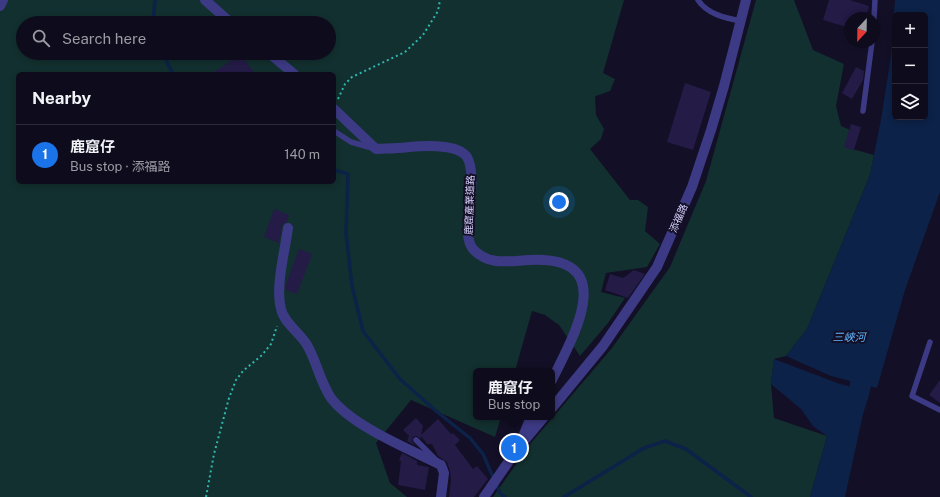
<!DOCTYPE html>
<html lang="en">
<head>
<meta charset="utf-8">
<style>
	:root { --surface:#0e0b1c; --page:#1c1929; --text:#f1f3f6; --muted:#9b9ba3; --line:#2e2b3b; --accent:#1a73e8 }
	body { margin:0; font-family:"Public Sans","Noto Sans TC",sans-serif; background:var(--page); color:var(--text) }
	.controls { position:absolute; right:12px; top:12px; display:grid; overflow:hidden; border-radius:6px; box-shadow:0 2px 6px #0003 }
	.controls button { width:36px; height:36px; display:grid; place-items:center; padding:0; border:0; border-bottom:1px solid var(--line); background:var(--surface); color:var(--text); font:20px sans-serif }
	.compass { position:absolute; left:844px; top:12px; width:36px; height:36px; border-radius:50%; background:var(--surface); box-shadow:0 2px 6px #0003; rotate:202deg }
	.you { position:absolute; left:559px; top:202px; width:14px; height:14px; margin:-10px; border:3px solid #fff; border-radius:50%; background:#1a73e8; box-shadow:0 0 0 6px #1a73e833 }
	.badge { display:grid; place-items:center; width:26px; height:26px; border-radius:50%; background:var(--accent); color:#fff; font-size:13px; font-weight:700 }
	.pin { position:absolute; translate:-50% -50%; border:2px solid #fff; box-shadow:0 1px 4px #0006 }
	.popup { position:absolute; left:473px; top:368px; width:82px; height:52px; box-sizing:border-box; display:grid; place-content:center; border-radius:6px; background:var(--surface); filter:drop-shadow(0 1px 3px #0005); font-size:13px; white-space:nowrap; color:var(--muted) }
	.popup b { font-size:15px; color:var(--text) }
	.popup::after { content:''; position:absolute; left:50%; top:100%; margin-left:-8px; border:8px solid transparent; border-top-color:var(--surface) }
	.list { margin:0; padding:0; list-style:none }
	h2 { display:flex; justify-content:space-between; align-items:center; height:52px; margin:0; padding:0 16px; font-size:17px }
	h2 small { font-size:13px; font-weight:400; color:var(--muted) }
	.list li { display:grid; grid-template-columns:26px 1fr auto; gap:12px; align-items:center; box-sizing:border-box; height:60px; padding:0 16px; border-top:1px solid var(--line) }
	.list b { display:block; font-size:15px; white-space:nowrap }
	.list p { margin:0; font-size:13px; white-space:nowrap; color:var(--muted) }
	.list em { font-size:13px; font-style:normal; color:var(--muted) }
	.icon { flex:none; width:22px; height:22px; fill:none; stroke:currentColor; stroke-width:2; stroke-linecap:round; stroke-linejoin:round }
	.map { position:relative; flex:none; width:940px; height:497px; overflow:hidden }
	.search { position:absolute; background:var(--surface); box-shadow:0 2px 6px #0003; left:16px; top:16px; width:320px; height:44px; display:flex; align-items:center; gap:10px; box-sizing:border-box; padding:0 14px; border-radius:22px; color:var(--muted); font-size:15px }
	.panel { position:absolute; background:var(--surface); box-shadow:0 2px 6px #0003; left:16px; top:72px; width:320px; height:112px; border-radius:6px }
	.map>svg:first-child { display:block }
	.green { fill:#12302f; fill-rule:evenodd }
	.water { fill:#0c2248; fill-rule:evenodd }
	.lines { fill:none; stroke-linecap:round; stroke-linejoin:round }
	.stream { stroke:#0c2248; stroke-width:3.5 }
	.river { stroke:#0c2248; stroke-width:21 }
	.building { fill:#241b47 }
	.path { stroke:#2fb8b0; stroke-width:2; stroke-dasharray:2 3; stroke-linecap:butt }
	.service { stroke:#3d3a85; stroke-width:5.5 }
	.minor { stroke:#3d3a85; stroke-width:10 }
	.tertiary { stroke:#3d3a85; stroke-width:10 }
	.labels { text-anchor:middle; dominant-baseline:central; stroke-width:4; stroke-linejoin:round; paint-order:stroke }
	.street-label { font-size:10px; fill:#d9d4ff; stroke:#130f26 }
	.water-label { font-size:11px; font-style:italic; fill:#62b6ff; stroke:#130f26 }
</style>
</head>
<body>
<div class="map">
<svg width="940" height="497" viewBox="0 0 940 497">
	<rect width="100%" height="100%" fill="#130f26"/>
	<g class="green">
		<path d="M0,0h624l-21,73 12,6 -5,12 -14,5 -1,1 1,18 8,14 -3,10 -11,10 40,51h8l10,7 -3,24 15,13 -13,23 -41,6 -5,19 24,6 -17,25 -28,33 -21,-31 -14,-10 -13,-4 -17,60h-39v46h25l-6,20 -84,-37 -35,43 14,40 17,14h-407zM23,23h306v30h-306zM18,74h316v108h-316z"/>
		<path d="M756,0h38l19,50 31,14 -8,42 5,20 9,4 -5,17 29,8 -4,20 -63,154 -21,27 -12,3 -3,25 3,34 53,18 -17,61h-317l38,-54 81,-95 58,-81 36,-86z"/>
	</g>
	<g class="water">
		<path d="M895,0h45v192l-35,98 -28,98 -46,-12 -45,-20 21,-27 63,-154 12,-61 9,-59zM895,15h30v102h-30z"/>
		<path d="M774,359l66,25 28,7 -23,106h-35l17,-61 -14,-10 -12,-17 -30,-25z"/>
	</g>
	<g class="lines">
		<g class="stream">
			<path d="M153,23l2,-23"/>
			<path d="M162,53l11,21"/>
			<path d="M334,170l14,4 -2,59 6,53 11,45 37,48 36,32 34,27 13,16 17,39 5,4"/>
			<path d="M564,497l80,-49 21,-7 21,8 65,48"/>
		</g>
		<path class="river" d="M851,417l8,-25 7,-36"/>
	</g>
	<g class="building">
		<path d="M829,0h21l19,6 -3,12h-16v10l-27,-8z"/>
		<path d="M241,54l14,20h-44z"/>
		<path d="M856,67l8,4 -1,9 -11,19 -10,-6z"/>
		<path d="M685,83l26,9 -18,58 -26,-8z"/>
		<path d="M851,124l10,3 -7,23 -10,-3z"/>
		<path d="M274,209l15,6 -2,7 -4,2 -1,3 -3,16 -15,-6z"/>
		<path d="M299,249l13,5 -15,40 -11,-4v-6z"/>
		<path d="M634,270l11,4 -17,24 -23,-8 5,-16 13,4z"/>
		<path d="M940,380v23l-11,-8z"/>
		<path d="M416,418l7,8 -2,9 17,-16 13,15 2,-1 7,7 -5,5 18,24 4,-3 11,13 -14,18h-25l2,-17 -1,-9 -3,-9 -9,-6 -6,-12h-5l-6,-8v3l-4,-3 -4,1 -1,4 4,5 -9,-5 2,-5 -6,-6z"/>
		<path d="M402,453l15,8v4l12,2 -4,23 -27,-5 3,-24 -2,-1z"/>
	</g>
	<g class="lines">
		<g class="path">
			<path d="M338,99l7,-15 7,-7 53,-25 18,-17 15,-24 2,-11"/>
			<path d="M206,497l8,-43 15,-56 7,-18 7,-9 19,-16 9,-11 6,-18"/>
		</g>
		<g class="service">
			<path d="M698,0c9,14 27,18 43,21"/>
			<path d="M874,18l1,-18"/>
			<path d="M863,111l9,-69"/>
			<path d="M334,131l17,11 21,6"/>
			<path d="M930,342l-18,54 28,14"/>
			<path d="M416,440l20,20"/>
		</g>
		<g class="minor">
			<path d="M0,6l3,-6"/>
			<path d="M288,228c-3,23 -13,59 -7,81 3,14 19,24 26,36 10,17 13,37 24,53 21,28 78,51 110,67l3,8 -3,24"/>
		</g>
		<g class="tertiary">
			<path d="M205,0l26,23"/>
			<path d="M269,53l25,21"/>
			<path d="M334,109l42,40c7,-1 14,0 21,-1 17,-1 59,-7 70,9 8,13 3,45 2,60 -1,11 -3,23 4,32 15,17 36,12 56,11 92,-5 45,75 23,120"/>
			<path d="M552,408l51,-62 54,-79 35,-80 19,-57 13,-44 22,-86"/>
			<path d="M522,439l9,-22"/>
			<path d="M484,497l34,-49 26,-31"/>
		</g>
	</g>
	<g class="labels">
		<g class="street-label">
			<text transform="translate(469 205) rotate(-88)">鹿窟產業道路</text>
			<text transform="translate(678 218) rotate(-67)">添福路</text>
		</g>
		<g class="water-label">
			<text x="849" y="337">三峽河</text>
		</g>
	</g>
</svg>
<div class="controls">
<button>+</button>
<button>−</button>
<button><svg class="icon" aria-label="layers" viewBox="0 0 24 24"><path d="M12 4l9 5-9 5-9-5zM3 14l9 5 9-5"/></svg></button>
</div>
<svg class="compass" viewBox="-18 -18 36 36"><path d="M0-13l5 13h-10z" fill="#e53935"/><path d="M0 13l5-13h-10z" fill="#9b9ba3"/></svg>
<div class="you"></div>
<div class="pin badge" style="left:514px;top:448px">1</div>
<div class="popup"><b>鹿窟仔</b>Bus stop</div>
<div class="search"><svg class="icon" aria-label="search" viewBox="0 0 24 24"><circle cx="10" cy="10" r="6"/><path d="M15 15l6 6"/></svg>Search here</div>
<section class="panel">
<h2>Nearby<small></small></h2>
<ul class="list">
<li><span class="badge">1</span><div><b>鹿窟仔</b><p>Bus stop · 添福路</p></div><em>140 m</em></li>
</ul>
</section>
</div>
</body>
</html>
